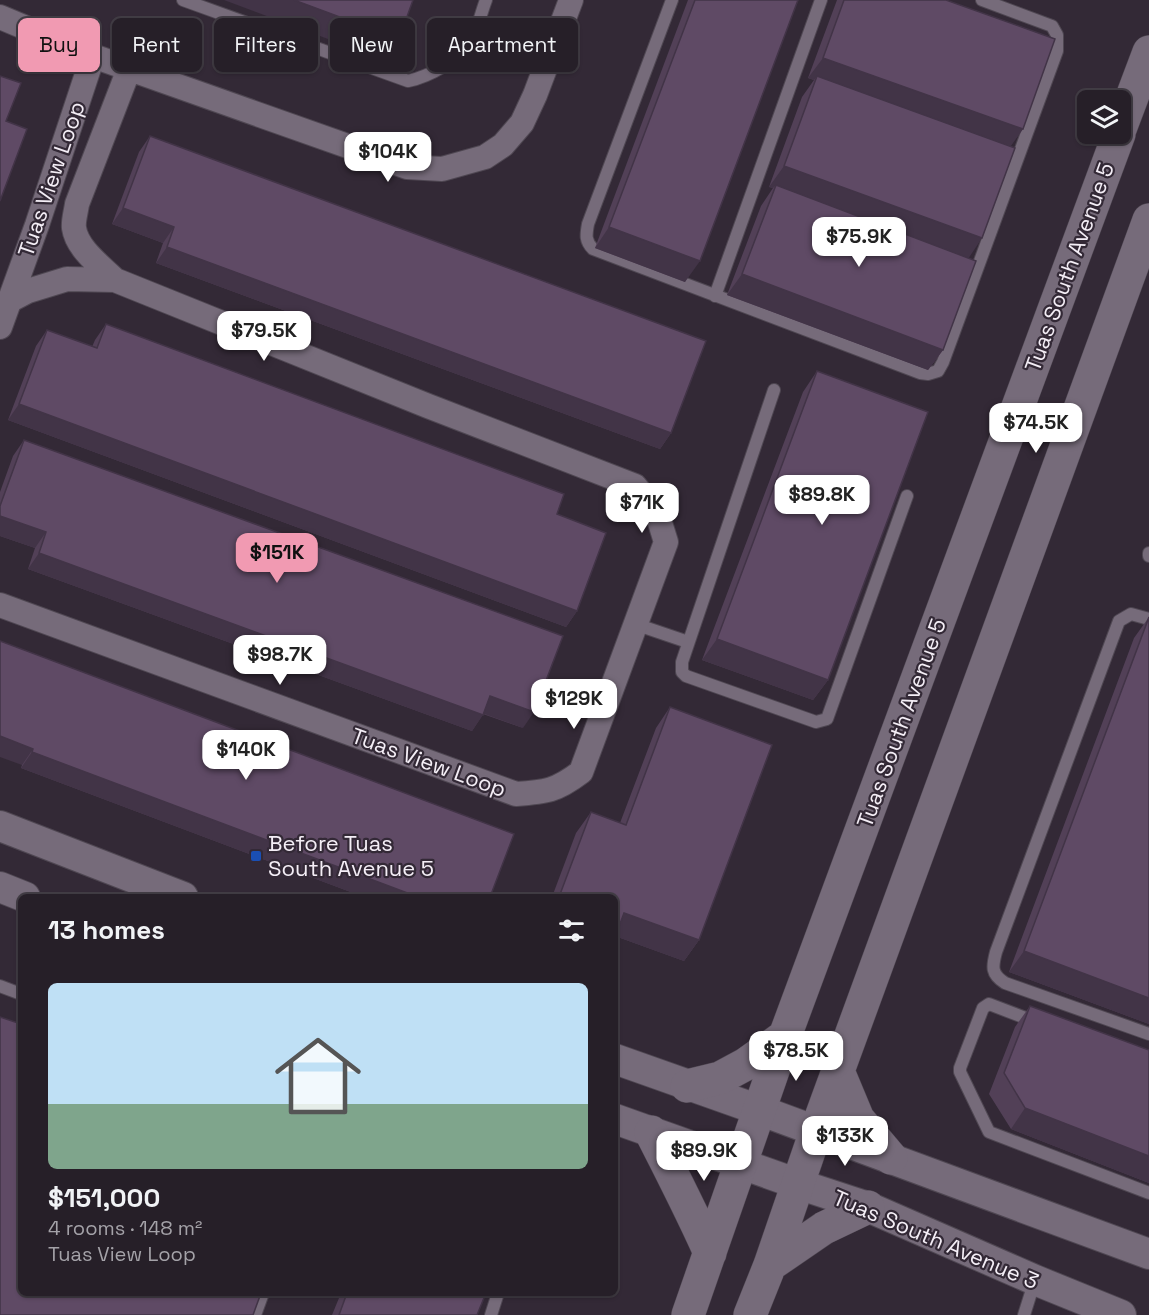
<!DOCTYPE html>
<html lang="en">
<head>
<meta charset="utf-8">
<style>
  :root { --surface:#261f28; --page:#2e2730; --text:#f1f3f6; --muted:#a4a2a8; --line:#423d45; --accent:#f19ab2 }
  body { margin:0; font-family:"Space Grotesk",sans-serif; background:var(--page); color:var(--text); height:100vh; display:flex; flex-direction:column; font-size:22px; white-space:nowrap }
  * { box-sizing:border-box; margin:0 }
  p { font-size:20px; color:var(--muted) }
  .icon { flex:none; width:33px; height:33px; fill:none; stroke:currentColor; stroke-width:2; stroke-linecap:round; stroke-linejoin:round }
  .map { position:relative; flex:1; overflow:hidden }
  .drawer { position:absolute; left:18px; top:894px; width:600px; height:402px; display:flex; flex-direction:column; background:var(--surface); border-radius:9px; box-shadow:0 2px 4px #0004,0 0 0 2px var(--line) }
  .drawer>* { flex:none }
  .guide { position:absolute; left:18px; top:18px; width:600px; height:54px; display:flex; gap:12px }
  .tools { position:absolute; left:1077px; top:90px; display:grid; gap:12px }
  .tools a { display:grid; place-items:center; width:54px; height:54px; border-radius:9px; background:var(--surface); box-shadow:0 2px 4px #0004,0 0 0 2px var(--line); font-size:30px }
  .price { position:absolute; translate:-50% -51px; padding:0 14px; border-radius:12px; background:#fff; color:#222; font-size:20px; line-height:39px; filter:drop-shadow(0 2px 3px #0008) }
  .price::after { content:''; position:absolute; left:50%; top:36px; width:18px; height:14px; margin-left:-9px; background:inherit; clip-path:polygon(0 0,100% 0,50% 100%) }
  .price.active { background:var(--accent); color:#111 }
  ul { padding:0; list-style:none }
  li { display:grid; align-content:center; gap:12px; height:318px; padding:0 30px }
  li+li { border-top:2px solid var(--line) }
  li span { display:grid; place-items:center; height:186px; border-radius:9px; color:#555 }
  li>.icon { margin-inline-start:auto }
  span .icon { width:108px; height:108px; fill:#fffc; stroke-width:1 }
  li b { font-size:26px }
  h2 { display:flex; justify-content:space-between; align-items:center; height:72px; padding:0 30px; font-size:26px }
  .tag { padding:0 21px; border-radius:9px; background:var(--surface); box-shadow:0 2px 4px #0004,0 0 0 2px var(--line); font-size:21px; line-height:54px }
  .tag.active { background:var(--accent); color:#111 }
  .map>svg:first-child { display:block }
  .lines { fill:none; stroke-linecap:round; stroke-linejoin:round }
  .service-casing { stroke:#4f4752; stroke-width:14 }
  .minor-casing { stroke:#4f4752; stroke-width:26 }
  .tertiary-casing { stroke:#4f4752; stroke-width:32 }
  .secondary-casing { stroke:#4f4752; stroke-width:34 }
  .service { stroke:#766b7a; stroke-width:12 }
  .minor { stroke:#766b7a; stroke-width:24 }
  .tertiary { stroke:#766b7a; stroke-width:30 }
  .secondary { stroke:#766b7a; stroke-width:33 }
  .wall { fill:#524057 }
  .shaded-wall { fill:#423447 }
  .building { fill:#5f4a65; stroke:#423447; stroke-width:1.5 }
  .transit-dot { fill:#1a4fb4; stroke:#332936; stroke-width:2 }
  .labels { text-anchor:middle; stroke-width:4.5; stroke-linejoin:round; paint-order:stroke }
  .street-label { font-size:22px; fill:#f4eef6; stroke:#332936 }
  .poi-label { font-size:22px; fill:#f4eef6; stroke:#332936; text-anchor:start }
</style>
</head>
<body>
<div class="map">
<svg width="1149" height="1315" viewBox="0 0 1149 1315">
  <rect width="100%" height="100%" fill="#332936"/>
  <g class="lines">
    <g class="service-casing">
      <path id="service" d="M183,0l225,81c20,-4 54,-22 63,-40 7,-13 10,-28 15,-41
        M672,0l-84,224c-2,11 -3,17 5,25l327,124 8,1 10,-3 5,-9 114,-311v-16l-5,-9 -70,-26
        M715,296l106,-296
        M774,390l-92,272v10l4,4 130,46 11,-3 80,-223
        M1149,553v3
        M1149,619l-18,-5 -12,7 -123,331c-4,15 -5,22 9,31l144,51
        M635,624l53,18
        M0,986l21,8
        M1036,1022l-47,-18 -6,4 -23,60v4l29,60 160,61
        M255,1315l8,-22
        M491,1315l7,-22
        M1024,1315l11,-35"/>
    </g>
    <g class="minor-casing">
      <path id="minor" d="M0,17l93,39 314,111 35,2 43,-12 18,-12 19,-22 13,-28 36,-95
        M115,280c-14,-14 -38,-31 -41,-52 -1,-7 2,-16 3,-24l52,-135
        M0,327l37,-102 56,-169
        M0,605l516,189c30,-2 40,-3 65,-22l85,-230 -9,-29 -22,-27 -207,-80 -313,-126 -48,-1 -39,12 -19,10"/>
    </g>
    <g class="tertiary-casing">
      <path id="tertiary" d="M0,826l183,71
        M0,887l25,10
        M615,1059l144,51 390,144
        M615,1119l183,65 70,23 167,73 86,35"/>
    </g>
    <g class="secondary-casing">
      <path id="secondary" d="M1120,129l29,-77
        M838,1071l20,48 33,39
        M687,1086l33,-8 26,-14 39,-28
        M651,1132c20,40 41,80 59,121
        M770,1265l54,-37 44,-21
        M688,1315l97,-279 334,-902
        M750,1315l20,-50 46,-134 333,-911"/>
    </g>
    <use href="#service" class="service"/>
    <use href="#minor" class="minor"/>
    <use href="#tertiary" class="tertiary"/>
    <use href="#secondary" class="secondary"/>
  </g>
  <path class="wall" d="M688,0h110l-113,282 -90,-34z
    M837,0h109l77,129 -13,17 -42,112 -25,92 -15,20 -201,-75 34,-89 12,-18 -4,-1 33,-90 12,-17 -6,-2z
    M150,136l521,297 -11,16 -504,-186 7,-20 -51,-19 27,-72z
    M106,324l451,190 20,97 -11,16 -558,-207 28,-74 11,-16 45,17 3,-7z
    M817,371l11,309 -15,20 -111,-40 101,-268z
    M24,440l499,288 -40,-14 -11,17 -444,-162 7,-21 -35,-12v-44l13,-36z
    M1149,617v407l-140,-52 125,-334z
    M0,641l490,256h-126l-343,-129 1,-3z
    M670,707l29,233 -15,21 -69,-25v-39h-63l24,-64 15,-21 29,11 36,-95z
    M1030,1006l119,44v133l-138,-54 -22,-35 26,-67z
    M326,1293h160l-9,22h-145l7,-17z"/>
  <path class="shaded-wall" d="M224,0h70l105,39 -15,21z
    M823,58l200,71 -15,21 -191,-74 -3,4 -6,-2z
    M784,166l198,72 -14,21 -192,-74 -3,3 -4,-1z
    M123,208l51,19 -11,16 -51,-19z
    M609,227l91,34 -15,21 -90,-34z
    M167,247l504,186 -11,16 -504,-186z
    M742,274l201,76 -15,20 -201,-75z
    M19,404l558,207 -11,16 -558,-207z
    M0,516l46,16 -11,16 -35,-12z
    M39,553l444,162 -11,16 -444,-162z
    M717,639l111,41 -15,20 -111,-40z
    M490,696l44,16 -11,16 -44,-16z
    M0,736l33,13 -11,16 -22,-8z
    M32,752l386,145h-54l-343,-129z
    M624,913l75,27 -15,21 -69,-25v-11z
    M1024,951l125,47v26l-140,-52z
    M1025,1108l124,48v27l-138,-54z
    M326,1293h16l-3,5z"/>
  <path class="building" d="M294,0h119l-14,39z
    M695,0h103l-98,261 -91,-34z
    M844,0h102l109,39 -32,90 -200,-71z
    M0,76l21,7 -15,38 21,8 -27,72z
    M817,76l198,72 -33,90 -198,-72z
    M150,136l556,205 -35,92 -504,-186 7,-20 -51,-19z
    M776,185l200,76 -33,89 -201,-76z
    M106,324l458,170 -7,20 49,19 -29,78 -558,-207 28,-74 50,18z
    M817,371l111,41 -100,268 -111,-41z
    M24,440l539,196 -29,76 -44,-16 -7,19 -444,-162 7,-21 -46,-16v-10z
    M1149,617v381l-125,-47z
    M0,641l514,193 -24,63h-72l-386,-145 1,-3 -33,-13z
    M670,707l102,38 -73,195 -75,-27 -7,19 -2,-1v-34h-56l32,-85 35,13z
    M1030,1006l119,44v106l-124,-48 -21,-35z
    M0,1017l21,7v269h240l-8,22h-253z
    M347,1293h139l-9,22h-138z"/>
  <rect class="transit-dot" x="250" y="850" width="12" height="12" rx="3"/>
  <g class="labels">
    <g class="street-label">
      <text transform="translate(51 179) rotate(-71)" y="8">Tuas View Loop</text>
      <text transform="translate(1069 267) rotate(-70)" y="8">Tuas South Avenue 5</text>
      <text transform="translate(901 723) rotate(-70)" y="8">Tuas South Avenue 5</text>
      <text transform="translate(429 762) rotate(20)" y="8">Tuas View Loop</text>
      <text transform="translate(936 1239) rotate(23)" y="8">Tuas South Avenue 3</text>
    </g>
    <g class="poi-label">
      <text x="268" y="851">Before Tuas<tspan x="268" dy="25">South Avenue 5</tspan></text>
    </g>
  </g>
</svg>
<div class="tools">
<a><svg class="icon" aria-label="layers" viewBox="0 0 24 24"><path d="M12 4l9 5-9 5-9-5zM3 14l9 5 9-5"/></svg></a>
</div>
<b class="price" style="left:388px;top:183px">$104K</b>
<b class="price" style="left:859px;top:268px">$75.9K</b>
<b class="price" style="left:264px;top:362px">$79.5K</b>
<b class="price" style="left:1036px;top:454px">$74.5K</b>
<b class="price" style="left:822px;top:526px">$89.8K</b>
<b class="price" style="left:642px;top:534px">$71K</b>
<b class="price active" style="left:277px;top:584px">$151K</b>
<b class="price" style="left:280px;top:686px">$98.7K</b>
<b class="price" style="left:574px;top:730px">$129K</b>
<b class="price" style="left:246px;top:781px">$140K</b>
<b class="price" style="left:796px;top:1082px">$78.5K</b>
<b class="price" style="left:845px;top:1167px">$133K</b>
<b class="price" style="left:704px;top:1182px">$89.9K</b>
<div class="guide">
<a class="tag active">Buy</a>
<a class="tag">Rent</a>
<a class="tag">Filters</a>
<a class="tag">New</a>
<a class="tag">Apartment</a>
</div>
<section class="drawer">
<h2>13 homes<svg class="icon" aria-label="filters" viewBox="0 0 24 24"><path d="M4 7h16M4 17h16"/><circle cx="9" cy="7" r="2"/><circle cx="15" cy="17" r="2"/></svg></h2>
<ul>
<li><span style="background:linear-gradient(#bfe0f5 65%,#7fa58c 0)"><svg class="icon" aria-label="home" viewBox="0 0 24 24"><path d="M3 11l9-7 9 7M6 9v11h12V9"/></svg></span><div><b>$151,000</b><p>4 rooms · 148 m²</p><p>Tuas View Loop</p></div></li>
</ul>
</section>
</div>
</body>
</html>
